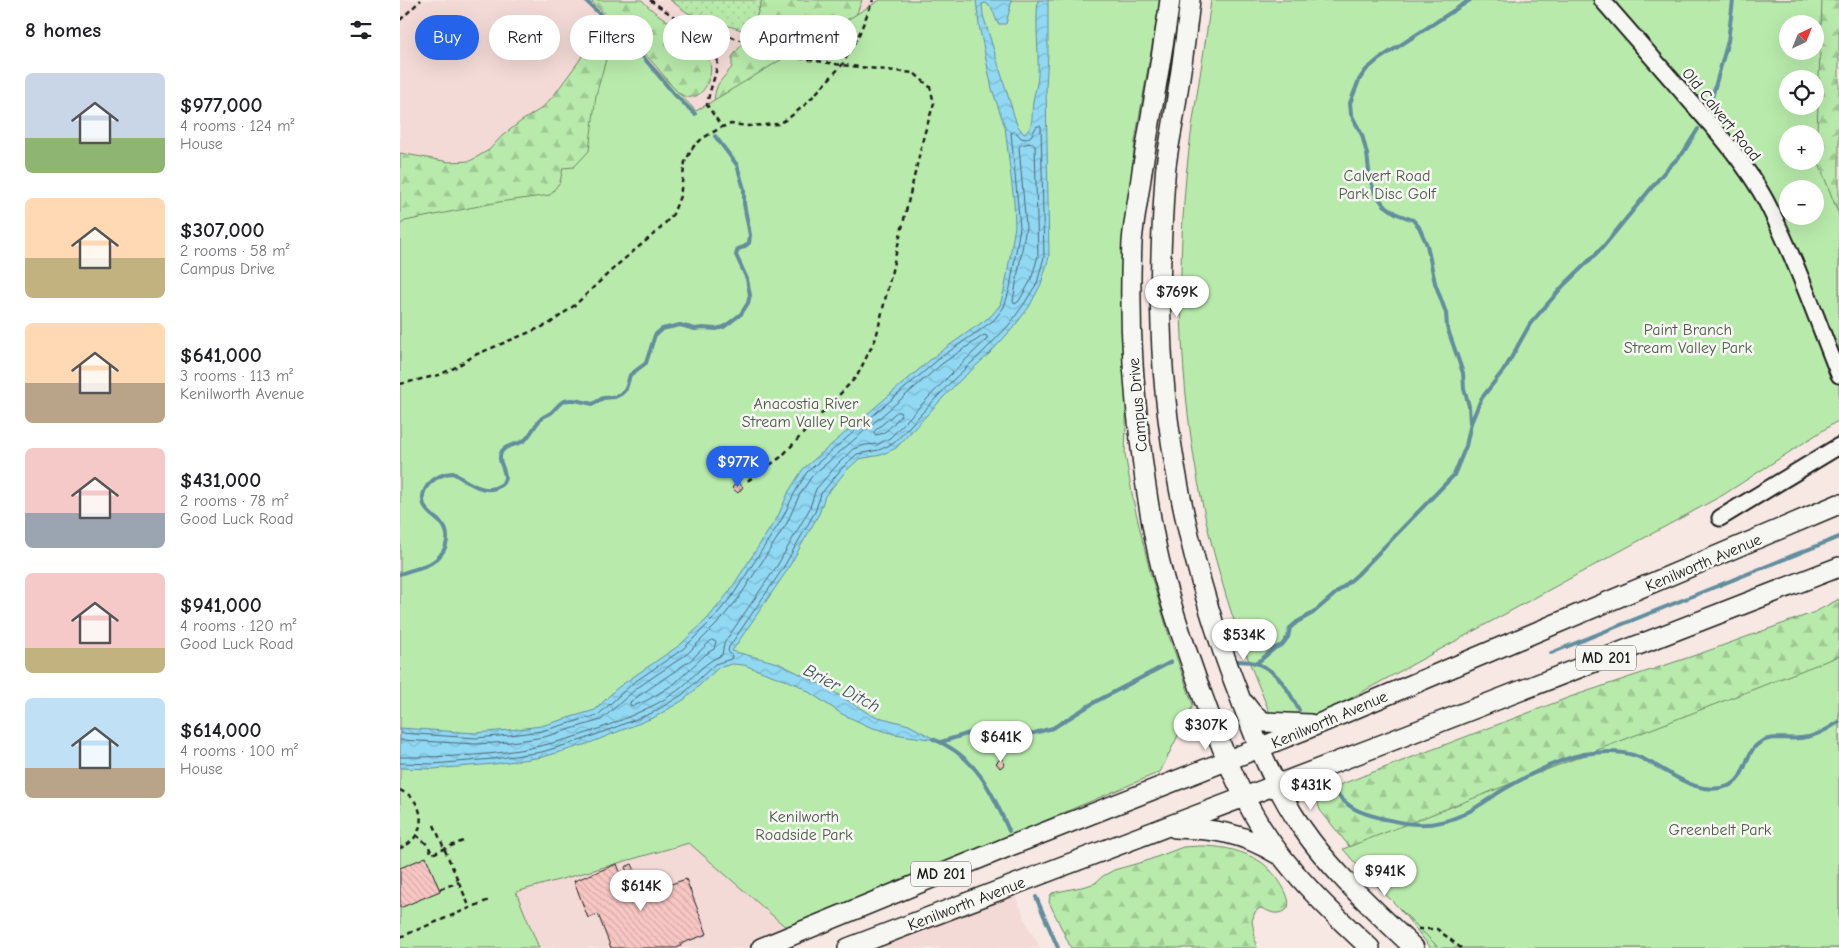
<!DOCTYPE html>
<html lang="en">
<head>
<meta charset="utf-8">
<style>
  :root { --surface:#fff; --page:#f6f6f6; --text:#202124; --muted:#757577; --accent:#2563eb }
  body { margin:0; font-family:"Comic Neue",sans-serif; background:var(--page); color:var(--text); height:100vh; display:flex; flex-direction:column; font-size:19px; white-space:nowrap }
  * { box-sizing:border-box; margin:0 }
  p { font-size:16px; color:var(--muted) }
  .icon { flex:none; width:28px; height:28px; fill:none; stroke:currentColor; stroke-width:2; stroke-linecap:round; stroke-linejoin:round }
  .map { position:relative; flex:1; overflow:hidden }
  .panel { display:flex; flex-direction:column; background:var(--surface); width:400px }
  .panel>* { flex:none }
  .guide { position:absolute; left:15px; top:15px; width:475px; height:45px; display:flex; gap:10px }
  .needle { width:32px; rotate:43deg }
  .fabs { position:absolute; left:1379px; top:15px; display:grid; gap:10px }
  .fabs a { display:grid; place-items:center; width:45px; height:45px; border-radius:50%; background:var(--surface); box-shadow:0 5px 20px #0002; font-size:25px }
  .price { position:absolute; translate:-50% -42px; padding:0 11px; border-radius:18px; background:#fff; color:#222; font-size:16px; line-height:32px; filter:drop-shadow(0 1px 2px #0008) }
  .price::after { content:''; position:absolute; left:50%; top:30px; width:15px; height:11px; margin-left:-8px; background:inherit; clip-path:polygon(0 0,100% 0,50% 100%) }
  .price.on { background:var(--accent); color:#fff }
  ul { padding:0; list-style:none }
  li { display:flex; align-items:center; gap:15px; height:125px; padding:0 25px }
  li span { display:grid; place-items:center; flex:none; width:140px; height:100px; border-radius:8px; color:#555 }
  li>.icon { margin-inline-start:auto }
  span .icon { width:60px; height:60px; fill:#fffc; stroke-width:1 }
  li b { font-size:21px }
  h2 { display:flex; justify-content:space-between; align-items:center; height:60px; padding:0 25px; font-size:21px }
  .pill { padding:0 18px; border-radius:22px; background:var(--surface); box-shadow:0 5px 20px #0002; font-size:18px; line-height:45px }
  .pill.on { background:var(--accent); color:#fff }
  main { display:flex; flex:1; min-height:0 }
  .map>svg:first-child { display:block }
  .built { fill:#f3dad6 }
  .grass { fill:url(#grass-dots); stroke:#6a8464 }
  .forest { fill:url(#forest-firs); stroke:#6a8464; fill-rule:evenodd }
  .green { fill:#b8ebab; stroke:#6a8464; fill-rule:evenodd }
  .water { fill:url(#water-waves); stroke:#628d9d }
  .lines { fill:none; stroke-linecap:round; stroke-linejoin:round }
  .shore { stroke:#4b6772; stroke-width:1 }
  .stream { stroke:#628d9d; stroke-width:4 }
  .building { fill:url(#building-back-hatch); stroke:#1c1c1c }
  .minor-casing { stroke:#1c1c1c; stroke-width:19 }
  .major-casing { stroke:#1c1c1c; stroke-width:22 }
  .path { stroke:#1c1c1c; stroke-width:2.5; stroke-dasharray:5 4; stroke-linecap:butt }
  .minor { stroke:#f6f6f2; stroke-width:15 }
  .major { stroke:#f6f6f2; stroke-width:19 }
  .labels { text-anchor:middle; stroke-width:5; stroke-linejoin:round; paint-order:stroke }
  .shield { fill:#f6f6f2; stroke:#5d5d5c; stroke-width:1 }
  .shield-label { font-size:15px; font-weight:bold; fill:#1c1c1c }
  .street-label { font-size:16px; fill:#1c1c1c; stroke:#f6f6f2 }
  .park-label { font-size:16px; fill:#4b5a47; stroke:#f6f6f2 }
  .water-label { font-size:18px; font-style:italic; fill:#3f545c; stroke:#f6f6f2 }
</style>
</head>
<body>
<main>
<section class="panel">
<h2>8 homes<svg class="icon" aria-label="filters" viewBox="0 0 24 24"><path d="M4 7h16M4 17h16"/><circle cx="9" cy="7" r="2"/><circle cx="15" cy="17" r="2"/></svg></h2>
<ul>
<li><span style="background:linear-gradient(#c9d6e8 65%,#8fb573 0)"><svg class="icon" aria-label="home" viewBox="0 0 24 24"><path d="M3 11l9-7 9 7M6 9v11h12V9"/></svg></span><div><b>$977,000</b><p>4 rooms · 124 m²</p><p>House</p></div></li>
<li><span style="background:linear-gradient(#ffd9b3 60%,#c2b280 0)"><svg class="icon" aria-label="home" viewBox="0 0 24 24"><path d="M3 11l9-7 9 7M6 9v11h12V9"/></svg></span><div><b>$307,000</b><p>2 rooms · 58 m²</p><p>Campus Drive</p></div></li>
<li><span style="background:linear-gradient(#ffd9b3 60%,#b9a48a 0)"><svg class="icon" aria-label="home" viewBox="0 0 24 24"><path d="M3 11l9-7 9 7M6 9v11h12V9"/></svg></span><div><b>$641,000</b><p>3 rooms · 113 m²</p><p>Kenilworth Avenue</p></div></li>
<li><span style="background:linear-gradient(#f6c9c9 65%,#9aa5b1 0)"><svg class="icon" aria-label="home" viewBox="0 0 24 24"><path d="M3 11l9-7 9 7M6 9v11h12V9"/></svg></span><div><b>$431,000</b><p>2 rooms · 78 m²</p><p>Good Luck Road</p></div></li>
<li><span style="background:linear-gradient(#f6c9c9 75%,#c2b280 0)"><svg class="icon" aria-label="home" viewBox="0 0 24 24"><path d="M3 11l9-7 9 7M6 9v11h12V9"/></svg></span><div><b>$941,000</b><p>4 rooms · 120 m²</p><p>Good Luck Road</p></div></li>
<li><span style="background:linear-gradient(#bfe0f5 70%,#b9a48a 0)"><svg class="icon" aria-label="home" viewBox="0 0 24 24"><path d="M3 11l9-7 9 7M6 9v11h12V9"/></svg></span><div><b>$614,000</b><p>4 rooms · 100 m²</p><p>House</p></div></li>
</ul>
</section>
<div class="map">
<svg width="1439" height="948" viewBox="0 0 1439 948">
  <defs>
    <pattern id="grass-dots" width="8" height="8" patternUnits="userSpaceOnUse" patternTransform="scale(1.25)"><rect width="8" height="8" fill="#b8ebab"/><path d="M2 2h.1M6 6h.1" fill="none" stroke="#9ec993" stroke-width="1.8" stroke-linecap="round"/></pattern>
    <pattern id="forest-firs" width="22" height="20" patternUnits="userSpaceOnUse" patternTransform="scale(1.25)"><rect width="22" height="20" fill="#b8ebab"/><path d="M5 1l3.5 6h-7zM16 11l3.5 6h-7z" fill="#9ec993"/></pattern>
    <pattern id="water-waves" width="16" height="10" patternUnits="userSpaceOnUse" patternTransform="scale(1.25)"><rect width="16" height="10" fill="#91d8f3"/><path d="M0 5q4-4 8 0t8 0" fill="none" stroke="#7cb9d0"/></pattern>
    <pattern id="building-back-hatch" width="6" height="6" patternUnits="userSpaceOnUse" patternTransform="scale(1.25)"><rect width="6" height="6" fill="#f8c7c4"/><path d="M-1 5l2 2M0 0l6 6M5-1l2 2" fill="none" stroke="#d4aaa8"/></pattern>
  </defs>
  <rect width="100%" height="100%" fill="#f7e8e4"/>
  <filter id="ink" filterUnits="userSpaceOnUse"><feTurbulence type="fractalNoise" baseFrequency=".02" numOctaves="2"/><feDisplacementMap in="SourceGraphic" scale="10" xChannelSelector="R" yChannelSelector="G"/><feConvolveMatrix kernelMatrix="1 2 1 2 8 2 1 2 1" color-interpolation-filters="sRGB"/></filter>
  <g filter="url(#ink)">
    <path class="built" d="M0,0h480l-184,112 -74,-78 -26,61 -196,130z
      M276,771l133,157 -49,20h-360v-167z
      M612,885l16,42 13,21h-193z"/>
    <path class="grass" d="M270,0h92l-11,33 -63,-20z"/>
    <path class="forest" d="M190,0h52c18,22 49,28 64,54 5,8 6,16 3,25 -3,9 -10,20 -22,18 -9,-2 -17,-13 -22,-20 -24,-29 -48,-52 -75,-77z
      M362,0h100l-18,46 -130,60c1,-24 5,-22 18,-39v-10l19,-24z
      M1339,0h100v355l-51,-139h27v-27h-27v27zM1388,24h27v27h-27zM1388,79h27v27h-27zM1388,134h27v27h-27z
      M209,34l17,14 36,44 -262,280v-219l49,9 21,-1 19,-11 13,-14 18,-14 22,-14 12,-13 25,-34 11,-19 10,-7z
      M1439,599v349h-408l-111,-138 -3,-10 3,-6 22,-10 228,-87 132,-44 113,-41z
      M800,846c18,0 36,3 52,11 7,3 15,9 19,14 8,8 31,40 7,42 -7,1 -12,-4 -18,-5l-5,4 -3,9 5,27h-186l-22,-46 1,-6 2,-3 34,-7 9,-3 8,-7 11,-6 32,-9 37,-14z"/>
    <path class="green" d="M480,0h280l-25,141 -10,96 2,150 -2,67 9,50 16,68 20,67 23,66 -33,67 -372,157 -99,-86 -173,49 23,56h-139v-723l5,-4 94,-19 51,-7 10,-13 3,-14 11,-1 15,-16 7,-56 14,-50 12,-11 74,77z
      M811,0h611l-6,156 23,59v205l-116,75 -427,233 -22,-5c-20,-48 -40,-97 -54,-148 -35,-121 -45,-248 -36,-373 4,-68 19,-135 27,-202zM1388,24h27v27h-27zM1388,79h27v27h-27zM1388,134h27v27h-27zM1388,189h27v27h-27z
      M1439,656v292h-400l-76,-76 -20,-23z"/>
    <path class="water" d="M576,0h36l-6,24h-8l-6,-15 -6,-6 -4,1 1,11 34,110 7,9c11,-7 7,-21 9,-32 1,-9 5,-18 5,-27 1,-25 -3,-50 0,-75h10v54l-2,33 3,170 -8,27 -12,23 -16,21 -24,26 -34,31 -59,63 -15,7 -22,4 -13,12 -21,25 -6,18 -33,58 -54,79 46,12 48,24 45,28 38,10 27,15 -42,-6 -24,-7 -28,-13 -44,-29 -54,-20 -12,-1 -14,4 -33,31 -30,18 -68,27 -44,13 -49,7 -61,5 -33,-1v-40l76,5 33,-3 32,-4 54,-16 21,-21 14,-10 50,-34 28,-27 21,-26 49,-76 11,-25 14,-22 134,-115 54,-38 9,-11 5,-18 10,-61 -1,-24 -9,-75 -13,-38 -13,-64z"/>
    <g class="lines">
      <path class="shore" d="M633,143l2,3 3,110 -7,24 -12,21 -4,3 -2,-3 13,-74 -7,-80 2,-2z
        M497,412h3l1,3c-8,9 -15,20 -26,20l-1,-3z
        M312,640l4,2 -2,7 -8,5 -32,30 -28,17 -13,5 -3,-1v-3l61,-42z
        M0,733l76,5 34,-3 32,-4 56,-16 35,-32 50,-34 28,-28 22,-26 49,-76 12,-25 13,-22 133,-114 54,-38 10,-13 6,-19 10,-61 -9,-94 4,-2 6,7 5,1 5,-3 6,-10h4l3,131 -7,26 -13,21 -15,21 -24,25 -34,32 -57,61 -15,7 -22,4 -15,14 -21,26 -6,18 -33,58 -53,77 -1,4 4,5 -1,3 -16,5 -33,31 -30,18 -67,26 -43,13 -49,7 -60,5 -33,-1
        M0,740l76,4 35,-2 33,-5 57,-17 36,-32 50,-34 29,-29 22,-26 49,-76 12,-27 13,-20 131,-113 41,-28 3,1v3l-40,39 -57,60 -12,6 -13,1 -12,4 -15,15 -22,25 -7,21 -32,56 -53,77 -2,12c-16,6 -28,21 -41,33 -9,7 -22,15 -33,20 -33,16 -71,30 -108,38 -45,10 -93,11 -140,11"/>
      <path class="stream" d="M185,0l49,46 40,48 21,20
        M1070,0l-91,59 -13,11 -7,10 -9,23 1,11 11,21 5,19 3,25 5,14 9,12 13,9 16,6 6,7 8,18 8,38 11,30 1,14 16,46 1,16 5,17 1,17
        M1311,101l17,-60 5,-41
        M0,574c17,-7 36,-7 45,-26 3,-7 3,-16 -2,-23 -5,-6 -12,-9 -17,-16 -11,-18 9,-36 27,-36 12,7 31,23 46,13 3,-1 6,-5 6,-9 0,-9 -9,-17 -3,-26 6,-8 17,-5 24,-12 6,-6 9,-15 16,-21 3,-3 7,-3 10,-6 6,-6 9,-12 18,-12 8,-1 15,3 23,4l10,-6 12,-1 6,-3 5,-5 4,-14 16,-12 9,-28 7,-6 18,-4 15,4 8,-1 13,1 8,-2 17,-13 7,-11 2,-8 -3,-16 -11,-24 2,-6 6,-2 5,-4 1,-8 -6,-31v-15l-7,-24 -22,-29
        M1151,653l288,-116
        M838,661c6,1 14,0 20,3 21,8 31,27 41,46
        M857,663l18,-15 7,-3 6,-8 2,-9 7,-6 16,-9 44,-38 97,-100 12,-29 5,-23 10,-24 25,-32 24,-43 34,-39 39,-38 63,-77 17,-17 15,-24
        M533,739c43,17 59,52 76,92
        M541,742l32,-10 15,-1 26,3 20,-1 19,-5 42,-26 76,-40
        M932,787c15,22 28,26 53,32 18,4 37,8 56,3 23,-5 41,-18 60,-31 22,-13 58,-32 83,-37 14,-2 35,-3 49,1 30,9 61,44 95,31 20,-7 15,-34 33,-44 12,-7 26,-2 40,-4 15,-1 26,-9 38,-16
        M636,897l22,51"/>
    </g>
    <path class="building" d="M337,482l6,5 -5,6 -6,-5z
      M601,758l4,6 -5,4 -4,-5z
      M26,857l14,34 -40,17v-40z
      M217,864l13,34 56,-19 21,55 -27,10 1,2 -4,2h-66l-13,-34 -10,4 -14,-37z
      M232,864l5,11 -7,3 -5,-11z
      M248,873l3,7 -12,5 -2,-7z"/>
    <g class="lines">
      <g class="minor-casing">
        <path id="minor" d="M1202,0l117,134c19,23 38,48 51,75 27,54 47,111 69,166
          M1320,518l119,-72"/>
      </g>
      <g class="major-casing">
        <path id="major" d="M770,0c-8,57 -19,114 -28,171 -3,24 -8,47 -10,71 -3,66 0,133 8,198 5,44 11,88 22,131 11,43 26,84 41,126 16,44 33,90 58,130 29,46 70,85 109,121
          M790,0c-4,39 -10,78 -16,117 -3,20 -8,40 -9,60 -3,49 -6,99 -4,149 3,123 33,254 78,369 17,46 35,92 63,133 31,45 73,82 112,120
          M845,704l7,9 12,9 46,2
          M775,828c40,1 68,5 102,26
          M361,948l249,-102 292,-115 537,-227
          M448,948l525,-200 466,-181"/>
      </g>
      <path class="path" d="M250,0l33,23 46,13 56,20 57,9 72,8 16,14 4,16 -10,32 -48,203 -19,38 -76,81 -35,25
        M0,20l21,-20
        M299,30c33,25 13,43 8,75l15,22
        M0,384l39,-9 17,-8 19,-12 74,-31 26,-19 41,-39 45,-38 12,-14 7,-18 5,-34 8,-15 10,-9 19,-11 9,-3 17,2 31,-2 11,-7 16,-13 36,-39 16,-28 15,-37
        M0,790c3,2 8,4 10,6 18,16 12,45 -10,52
        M34,825l36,83
        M16,835l12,10 4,9 31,-13
        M40,889l19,-7
        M1018,929h19l24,19
        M0,937l89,-37"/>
      <use href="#minor" class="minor"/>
      <use href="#major" class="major"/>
    </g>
  </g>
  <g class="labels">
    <g class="shield">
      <rect x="1176" y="645.5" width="60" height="25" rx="4"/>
      <rect x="511" y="861.5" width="60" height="25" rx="4"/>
    </g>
    <g class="shield-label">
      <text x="1206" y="663">MD 201</text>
      <text x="541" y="879">MD 201</text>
    </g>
    <g class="street-label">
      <text transform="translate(1322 114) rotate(51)" y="6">Old Calvert Road</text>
      <text transform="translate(737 405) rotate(-95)" y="6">Campus Drive</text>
      <text transform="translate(1303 562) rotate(-23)" y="6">Kenilworth Avenue</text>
      <text transform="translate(929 719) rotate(-23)" y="6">Kenilworth Avenue</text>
      <text transform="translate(566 903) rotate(-21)" y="6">Kenilworth Avenue</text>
    </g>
    <g class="park-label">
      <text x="987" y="181">Calvert Road<tspan x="987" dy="18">Park Disc Golf</tspan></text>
      <text x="1288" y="335">Paint Branch<tspan x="1288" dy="18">Stream Valley Park</tspan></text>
      <text x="406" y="409">Anacostia River<tspan x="406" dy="18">Stream Valley Park</tspan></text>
      <text x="404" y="822">Kenilworth<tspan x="404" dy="18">Roadside Park</tspan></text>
      <text x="1320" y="835">Greenbelt Park</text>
    </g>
    <g class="water-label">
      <text transform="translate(442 688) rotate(28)" y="6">Brier Ditch</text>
    </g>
  </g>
</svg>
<div class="fabs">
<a><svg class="needle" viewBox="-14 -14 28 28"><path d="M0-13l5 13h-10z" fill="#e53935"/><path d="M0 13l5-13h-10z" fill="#757577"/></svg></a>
<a><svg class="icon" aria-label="locate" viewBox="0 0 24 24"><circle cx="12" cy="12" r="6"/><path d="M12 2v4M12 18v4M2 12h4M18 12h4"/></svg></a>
<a>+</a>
<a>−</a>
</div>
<b class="price" style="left:777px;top:318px">$769K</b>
<b class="price on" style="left:338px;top:488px">$977K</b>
<b class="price" style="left:844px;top:661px">$534K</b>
<b class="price" style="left:806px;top:751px">$307K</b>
<b class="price" style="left:601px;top:763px">$641K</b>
<b class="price" style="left:911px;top:811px">$431K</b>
<b class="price" style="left:985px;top:897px">$941K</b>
<b class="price" style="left:241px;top:912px">$614K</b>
<div class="guide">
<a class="pill on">Buy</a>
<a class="pill">Rent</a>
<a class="pill">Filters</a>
<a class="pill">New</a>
<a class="pill">Apartment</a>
</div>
</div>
</main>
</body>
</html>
